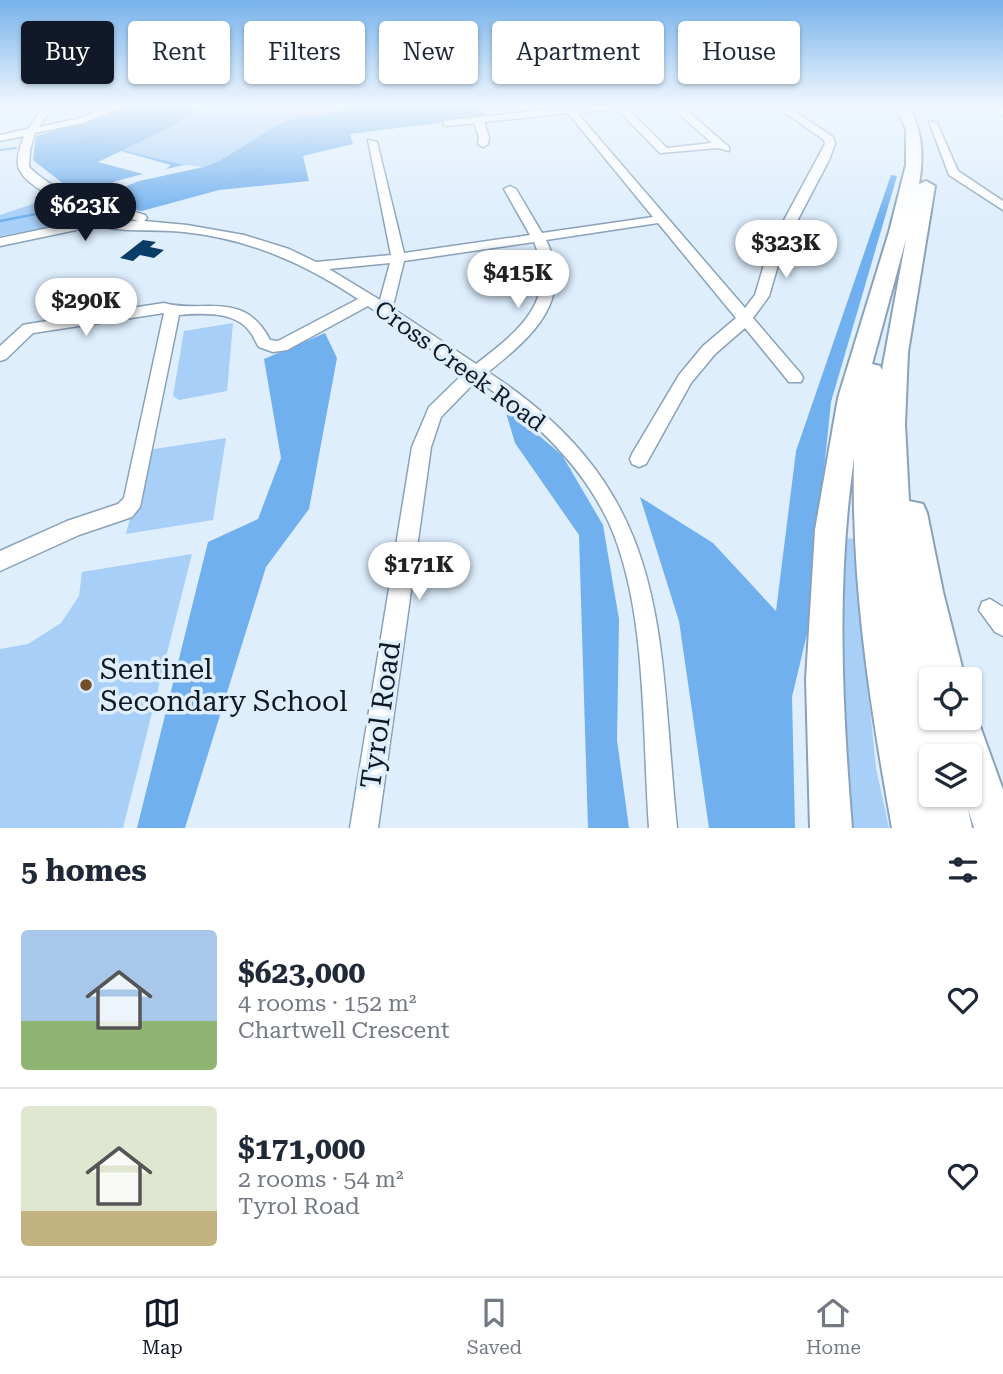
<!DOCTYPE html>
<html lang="en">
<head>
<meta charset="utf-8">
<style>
  :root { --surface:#fff; --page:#f2f2f3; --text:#1f2937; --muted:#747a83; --line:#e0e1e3; --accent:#111827 }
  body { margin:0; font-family:"Roboto Serif",serif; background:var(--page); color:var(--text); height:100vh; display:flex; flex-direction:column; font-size:26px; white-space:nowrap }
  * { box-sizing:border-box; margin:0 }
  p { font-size:23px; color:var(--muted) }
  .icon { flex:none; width:38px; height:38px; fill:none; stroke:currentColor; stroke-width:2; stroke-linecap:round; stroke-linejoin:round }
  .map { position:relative; height:828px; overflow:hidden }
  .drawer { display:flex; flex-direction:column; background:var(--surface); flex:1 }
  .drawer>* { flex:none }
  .guide { position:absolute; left:21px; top:21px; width:962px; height:63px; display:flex; gap:14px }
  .controls { position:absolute; left:919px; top:667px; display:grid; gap:14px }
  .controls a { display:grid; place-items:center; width:63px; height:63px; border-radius:7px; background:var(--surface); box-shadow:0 2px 5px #0004; font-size:35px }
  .price { position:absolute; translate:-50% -60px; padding:0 16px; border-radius:24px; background:#fff; color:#222; font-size:23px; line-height:46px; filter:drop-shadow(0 2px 4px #0008) }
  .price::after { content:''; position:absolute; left:50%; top:42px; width:21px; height:16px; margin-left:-10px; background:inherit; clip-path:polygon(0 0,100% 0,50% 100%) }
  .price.on { background:var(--accent); color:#fff }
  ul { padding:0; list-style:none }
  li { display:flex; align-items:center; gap:21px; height:175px; padding:0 21px }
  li+li { border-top:2px solid var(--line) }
  li span { display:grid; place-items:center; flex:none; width:196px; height:140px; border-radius:7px; color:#555 }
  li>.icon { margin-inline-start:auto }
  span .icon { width:84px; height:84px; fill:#fffc; stroke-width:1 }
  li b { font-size:30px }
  h2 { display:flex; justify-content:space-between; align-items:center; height:84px; padding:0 21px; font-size:30px }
  .chip { padding:0 24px; border-radius:7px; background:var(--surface); box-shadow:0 2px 5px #0004; font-size:24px; line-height:63px }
  .chip.on { background:var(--accent); color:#fff }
  .tabs { display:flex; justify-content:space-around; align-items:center; height:98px; border-top:2px solid var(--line); background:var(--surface); font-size:19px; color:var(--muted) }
  .tabs a { display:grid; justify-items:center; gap:4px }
  .tabs .on { color:var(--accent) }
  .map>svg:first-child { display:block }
  .green { fill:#a7cff8 }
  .forest { fill:#70b0ee }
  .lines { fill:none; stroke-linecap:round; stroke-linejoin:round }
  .stream-far1 { stroke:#6eafec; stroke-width:2 }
  .stream { stroke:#6eafec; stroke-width:2.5 }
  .building { fill:#083d66 }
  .minor-casing { stroke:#89a2ba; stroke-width:3 }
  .highway-casing { stroke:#89a2ba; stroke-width:4 }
  .minor { fill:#fff; fill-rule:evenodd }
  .highway { fill:#fff; fill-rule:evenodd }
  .poi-dot { fill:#725028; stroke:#deeefd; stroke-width:2.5 }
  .labels { text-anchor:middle; stroke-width:7; stroke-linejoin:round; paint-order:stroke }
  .street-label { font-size:24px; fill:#101922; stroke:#deeefd }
  .near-poi-label { font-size:28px; fill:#101922; stroke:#deeefd; text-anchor:start }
  .near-street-label { font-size:28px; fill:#101922; stroke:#deeefd }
</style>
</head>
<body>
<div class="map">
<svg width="1003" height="828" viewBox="0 0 1003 828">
  <rect width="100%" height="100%" fill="#deeefd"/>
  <path class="green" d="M204,105h186l-17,4 -18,-2 -43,11 -11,-4 -26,12 -56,35 -15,6 -20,-2 -62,-15 45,-21z
    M50,198l39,15v2l-10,7 -79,14v-21z
    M233,323l-6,68 -48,9 -6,-4 11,-65z
    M226,438l-13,82 -87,14 22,-84z
    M840,537l13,2 23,229 13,60h-39l-11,-116z
    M192,554l-69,274h-123v-179l28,-5 33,-21 18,-27 3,-24z"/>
  <path class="forest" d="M131,105h73l-37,24 -44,21 61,15 -18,4 5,-4 -50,-14 -23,11 45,12 -27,7 -29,14 -22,-10 -32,-25 3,-24 69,-20z
    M390,105h89l8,12 -137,17 3,10 -50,12 6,25 -90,9 -77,21 -44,-8 4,-7 37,-15 65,-14 15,-6 56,-35 26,-12 11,4 43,-12 18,3z
    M891,175l6,1 -66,226 -24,232 -15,63 3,131h-86l-30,-207 -39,-124 73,46 63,68 20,-160z
    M325,333l12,25 -28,151 -43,58 -81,261h-48l71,-286 50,-23 23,-61 -17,-99z
    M504,406l58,49 41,70 16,94 -2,121 12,88h-41l-9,-293 -64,-92z"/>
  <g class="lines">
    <path class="stream-far1" d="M38,146l74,-8 50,-26 5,-7
      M0,150l16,-2
      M196,194l22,-6 49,-22 49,-34 15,-7 80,-20"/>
    <path class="stream" d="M143,207l60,-15
      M0,221l41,-8 39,2"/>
  </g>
  <path class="building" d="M143,240l13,2 -6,5 14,3 -10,8 -14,-3 -7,6 -13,-3z"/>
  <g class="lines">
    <g class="minor-casing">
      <path id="minor" d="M44,105h10l-15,22 38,-8 37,-14h14l-45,18 -48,10 -5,17 -1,17c41,38 68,32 116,48l2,3 -3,3 43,4 57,10 45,14 27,13 75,-7 -23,-115 9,2 27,111 126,-18 -26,-46 6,-3 6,3 26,44 111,-16 -85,-104 -84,9 5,15 -1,7 -5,3 -5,-3 1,-7 -5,-14 -27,3 -3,-1v-4l144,-16h36l43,43 45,-5 -43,-38h11l49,42v4l-11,-3 -58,5 -44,-45 -38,6 167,194 10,-13 14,-47 56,-104 -1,-4 -50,-35h11l48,32 2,7 -6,16 -46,88 -14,48 -16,22 48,56 2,4 -2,4h-12l-44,-54 -30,26 -24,29 -45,81 -7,3 -7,-3 -2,-5 2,-5 47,-79 24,-29 33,-28 -78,-95 -112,17c29,60 -14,97 -58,132 187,122 169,259 189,456h-28c-7,-94 -1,-218 -40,-305 -28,-60 -78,-106 -132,-143l-36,37 -10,30 -53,381h-28l62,-381 17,-40 36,-35 -97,-66 -81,44 -14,2 -14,-5c-4,-5 -5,-11 -9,-15 -14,-21 -49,-19 -71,-17l-39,192 -8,10 -53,18 -79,36v-20l67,-30 51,-17 6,-6 40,-185 -131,20 -27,26 -6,2v-15l23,-21 5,-1 136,-21c39,11 80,-14 106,37l8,1 80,-42c-54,-36 -109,-60 -174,-67 -24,-3 -52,0 -75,-4v-6l29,-1 -22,-7h-8l-32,16 -76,16v-8l68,-14 29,-14c-22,-3 -68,-19 -78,-41 -4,-9 2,-25 5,-33l-24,5v-6l28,-6zM534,242c25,58 -15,89 -58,122l-87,-58 5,-4 10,-41zM390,263l-10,37 -51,-31z
        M985,105l18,3v7l-16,-8z
        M929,121l8,2 21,48 45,30v9l-54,-35z
        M990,599l13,8v29l-8,-4 -16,-22 3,-8z"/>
    </g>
    <g class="highway-casing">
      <path id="highway" d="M895,105h14c13,27 15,50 10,79l7,-3 9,5 -27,166 -3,72 4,77 14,3 4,9 16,79 22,87h-34v39h39v-14h2l31,86v38h-29l-6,-19 4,19h-80c-22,-122 -41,-246 -38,-370 -18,123 -12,247 -2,370h-42l-4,-149 9,-149 23,-132 51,-166 17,-67v-36zM906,239l-24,131 -2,-4 -8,-2zM931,756h39v38h-39v-16l-6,8 -3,-15 9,4z"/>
    </g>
    <use href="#minor" class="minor"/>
    <use href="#highway" class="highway"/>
  </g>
  <linearGradient id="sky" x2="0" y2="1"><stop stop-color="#77b2ea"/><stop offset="0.48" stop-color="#f0f7fe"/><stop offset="1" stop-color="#f0f7fe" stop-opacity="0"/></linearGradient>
  <rect width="1003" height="221" fill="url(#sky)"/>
  <circle class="poi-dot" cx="86" cy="685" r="7"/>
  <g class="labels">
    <g class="street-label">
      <text transform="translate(460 366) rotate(36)" y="8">Cross Creek Road</text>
    </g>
    <g class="near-poi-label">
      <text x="100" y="679">Sentinel<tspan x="100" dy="32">Secondary School</tspan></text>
    </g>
    <g class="near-street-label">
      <text transform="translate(380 715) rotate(-82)" y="10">Tyrol Road</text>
    </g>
  </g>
</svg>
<div class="controls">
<a><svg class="icon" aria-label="locate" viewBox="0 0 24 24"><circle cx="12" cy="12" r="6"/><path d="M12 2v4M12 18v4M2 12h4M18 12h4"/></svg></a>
<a><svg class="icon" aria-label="layers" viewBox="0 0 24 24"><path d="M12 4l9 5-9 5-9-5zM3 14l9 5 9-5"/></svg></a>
</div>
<b class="price on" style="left:85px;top:243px">$623K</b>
<b class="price" style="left:786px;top:280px">$323K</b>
<b class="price" style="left:518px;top:310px">$415K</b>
<b class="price" style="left:86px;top:338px">$290K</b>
<b class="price" style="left:419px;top:602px">$171K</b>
<div class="guide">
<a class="chip on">Buy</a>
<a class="chip">Rent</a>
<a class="chip">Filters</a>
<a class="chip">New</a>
<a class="chip">Apartment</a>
<a class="chip">House</a>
</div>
</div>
<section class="drawer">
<h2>5 homes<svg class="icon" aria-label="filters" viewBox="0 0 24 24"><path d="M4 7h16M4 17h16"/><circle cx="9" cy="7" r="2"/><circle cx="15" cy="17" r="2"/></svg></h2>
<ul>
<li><span style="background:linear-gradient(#a9c7e8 65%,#8fb573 0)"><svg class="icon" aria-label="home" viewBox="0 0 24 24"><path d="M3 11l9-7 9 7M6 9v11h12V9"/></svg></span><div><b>$623,000</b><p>4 rooms · 152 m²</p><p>Chartwell Crescent</p></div><svg class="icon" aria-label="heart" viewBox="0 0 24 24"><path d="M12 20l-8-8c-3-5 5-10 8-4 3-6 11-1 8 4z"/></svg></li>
<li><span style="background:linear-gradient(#dfe7d0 75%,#c2b280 0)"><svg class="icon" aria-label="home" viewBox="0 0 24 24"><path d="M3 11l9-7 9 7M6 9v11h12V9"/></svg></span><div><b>$171,000</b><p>2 rooms · 54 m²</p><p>Tyrol Road</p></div><svg class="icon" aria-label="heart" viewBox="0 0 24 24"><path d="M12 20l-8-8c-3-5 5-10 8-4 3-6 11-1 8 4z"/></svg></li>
</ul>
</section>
<nav class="tabs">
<a class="on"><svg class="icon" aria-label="map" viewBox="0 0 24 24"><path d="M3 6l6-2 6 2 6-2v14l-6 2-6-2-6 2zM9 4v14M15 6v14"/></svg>Map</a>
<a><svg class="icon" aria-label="saved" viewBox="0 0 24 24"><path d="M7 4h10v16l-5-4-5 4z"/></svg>Saved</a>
<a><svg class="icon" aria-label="home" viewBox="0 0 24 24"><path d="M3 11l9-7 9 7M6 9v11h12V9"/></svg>Home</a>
</nav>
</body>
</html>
